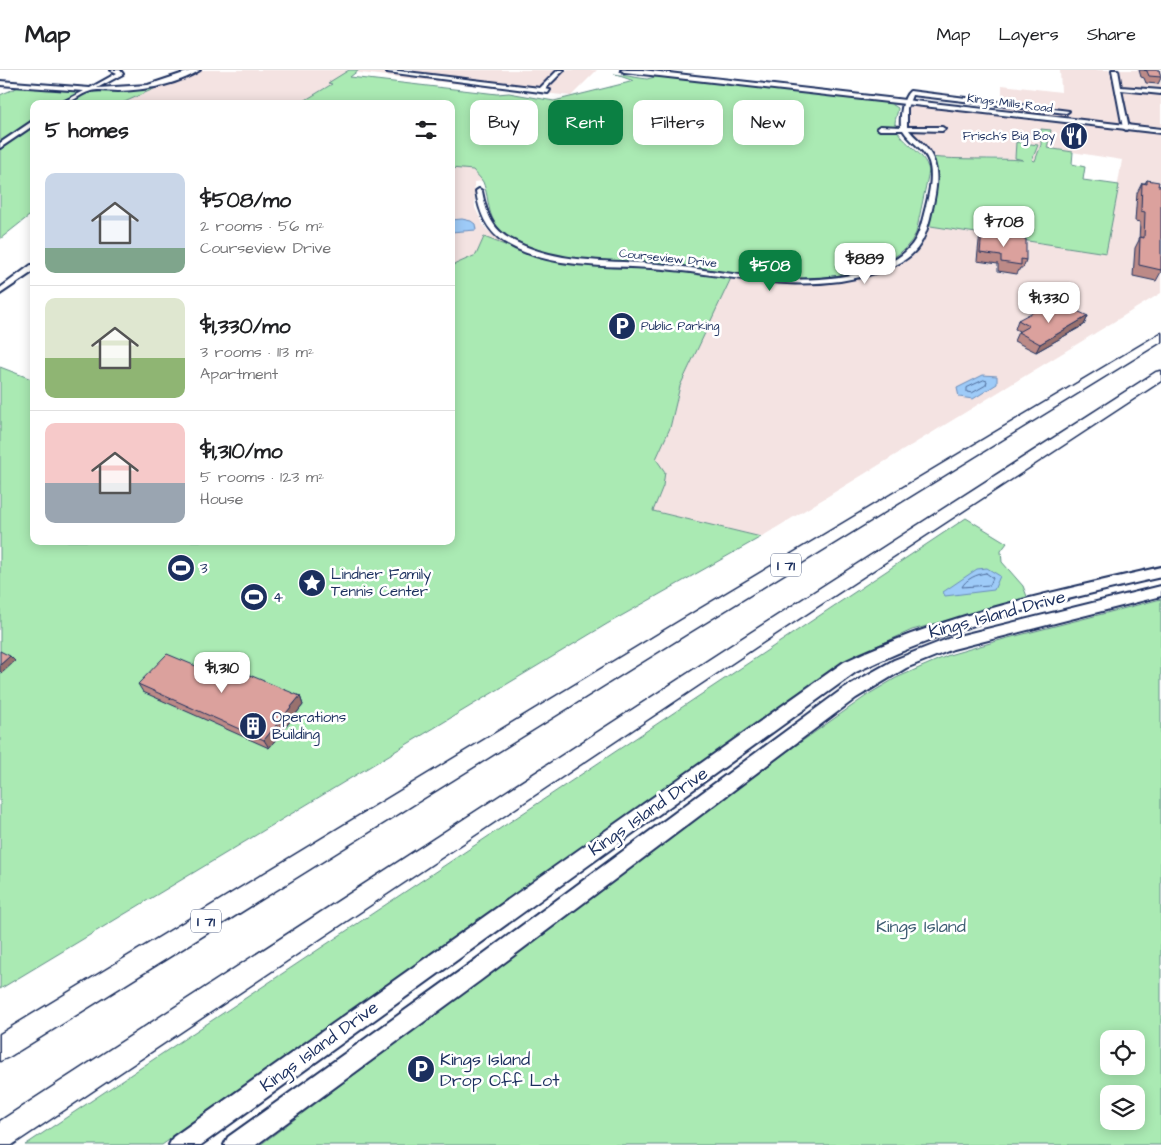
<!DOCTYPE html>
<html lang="en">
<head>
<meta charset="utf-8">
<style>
  :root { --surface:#fff; --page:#f2f2f2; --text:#202124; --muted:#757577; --line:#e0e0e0; --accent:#0b8043 }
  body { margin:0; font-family:"Architects Daughter",sans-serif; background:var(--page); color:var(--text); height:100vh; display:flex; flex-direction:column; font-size:19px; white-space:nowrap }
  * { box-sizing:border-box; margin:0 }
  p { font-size:16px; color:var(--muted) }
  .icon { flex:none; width:28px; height:28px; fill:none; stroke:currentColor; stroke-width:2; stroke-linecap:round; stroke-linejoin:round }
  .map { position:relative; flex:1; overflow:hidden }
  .sheet { position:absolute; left:30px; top:30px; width:425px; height:445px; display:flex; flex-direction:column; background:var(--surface); border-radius:10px; box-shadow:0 2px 12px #0003 }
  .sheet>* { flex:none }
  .guide { position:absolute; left:470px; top:30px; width:475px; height:45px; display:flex; gap:10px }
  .buttons { position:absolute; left:1100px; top:960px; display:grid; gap:10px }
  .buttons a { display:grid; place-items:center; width:45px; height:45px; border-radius:10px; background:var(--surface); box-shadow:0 2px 12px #0003; font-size:25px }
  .price { position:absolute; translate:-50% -42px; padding:0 11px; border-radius:10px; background:#fff; color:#222; font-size:16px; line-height:32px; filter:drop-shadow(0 1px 2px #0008) }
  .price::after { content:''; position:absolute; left:50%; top:30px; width:15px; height:11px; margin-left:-8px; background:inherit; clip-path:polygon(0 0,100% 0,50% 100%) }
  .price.current { background:var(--accent); color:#fff }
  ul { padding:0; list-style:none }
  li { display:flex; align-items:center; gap:15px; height:125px; padding:0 15px }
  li+li { border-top:1px solid var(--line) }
  li span { display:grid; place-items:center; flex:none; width:140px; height:100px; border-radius:10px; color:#555 }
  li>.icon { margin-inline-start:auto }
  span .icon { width:60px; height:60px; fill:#fffc; stroke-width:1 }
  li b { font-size:21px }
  h2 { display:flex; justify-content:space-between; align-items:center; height:60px; padding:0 15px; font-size:21px }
  .tag { padding:0 18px; border-radius:10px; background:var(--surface); box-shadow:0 2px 12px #0003; font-size:18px; line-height:45px }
  .tag.current { background:var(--accent); color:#fff }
  header { display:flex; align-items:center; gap:30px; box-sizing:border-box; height:70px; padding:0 25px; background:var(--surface); border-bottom:1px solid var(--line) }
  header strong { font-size:24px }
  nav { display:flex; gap:28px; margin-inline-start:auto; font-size:18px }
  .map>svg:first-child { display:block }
  .built { fill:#f4e3e2 }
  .green { fill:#aaeab3; stroke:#628c88; fill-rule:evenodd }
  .water { fill:#9ecbf8; stroke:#6a8dba }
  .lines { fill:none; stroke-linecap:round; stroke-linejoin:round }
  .shore { stroke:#4f6d9c; stroke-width:1 }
  .minor-casing { stroke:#1b2f5e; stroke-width:4 }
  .major-casing { stroke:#1b2f5e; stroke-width:4 }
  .highway-casing { stroke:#1b2f5e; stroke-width:3 }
  .minor { fill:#fff; fill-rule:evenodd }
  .major { fill:#fff; fill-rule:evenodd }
  .highway { fill:#fff; fill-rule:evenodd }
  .wall { fill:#bc8a87; stroke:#1b2f5e }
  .shaded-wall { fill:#99716e; stroke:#1b2f5e }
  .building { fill:#dba19d; stroke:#1b2f5e }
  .labels { text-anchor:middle; stroke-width:5; stroke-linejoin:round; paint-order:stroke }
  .far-street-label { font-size:12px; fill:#1b2f5e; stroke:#fff }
  .far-poi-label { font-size:12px; fill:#1b2f5e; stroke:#fff; text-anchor:end }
  .shield { fill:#fff; stroke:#5f6d8e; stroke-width:1 }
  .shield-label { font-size:14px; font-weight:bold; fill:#1b2f5e }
  .poi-label { font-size:15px; fill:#1b2f5e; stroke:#fff; text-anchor:start }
  .near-street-label { font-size:18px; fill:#1b2f5e; stroke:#fff }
  .near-park-label { font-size:18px; fill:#3f5e73; stroke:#fff }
  .near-poi-label { font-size:18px; fill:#1b2f5e; stroke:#fff; text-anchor:start }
</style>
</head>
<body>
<header>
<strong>Map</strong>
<nav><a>Map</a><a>Layers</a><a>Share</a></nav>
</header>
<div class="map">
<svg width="1161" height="1075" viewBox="0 0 1161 1075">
  <rect width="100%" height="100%" fill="#fff"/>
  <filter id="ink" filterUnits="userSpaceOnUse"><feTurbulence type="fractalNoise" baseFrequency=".02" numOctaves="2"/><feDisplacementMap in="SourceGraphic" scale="10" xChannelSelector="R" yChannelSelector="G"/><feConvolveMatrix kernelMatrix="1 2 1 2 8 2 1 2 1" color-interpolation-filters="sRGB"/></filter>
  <g filter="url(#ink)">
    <path class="built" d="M197,0h400l-26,26 -220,-24 -52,32h-179z
      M1060,0h101v223l-400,244 -108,-26 10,-25 -7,-27 14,-31 10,-43 52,-109 55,6 66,-6 38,-12 20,-14 13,-25 182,28 16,-93 -75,-12 -5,-19 -1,16 -6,16 -43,-3 -30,2 -33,-3 -25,-29 3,-26 95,11v-28l59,7z
      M451,91l29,3 3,17 -9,1 1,26 10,20 18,15 35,14 -87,34z"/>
    <path class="green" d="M349,0h10l-9,7 147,17 12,-1 45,8 80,-20 -20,-7 33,5 12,-3 231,27 8,5c0,4 -3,11 -3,15 2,19 30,27 34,48l-13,62c-20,44 -102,49 -145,45 -34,-2 -67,-11 -101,-14 -46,-4 -125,0 -163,-28 -22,-17 -16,-34 -24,-54 -2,-4 -7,-8 -10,-12l-22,-2v-64h-152l33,-20 -4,-1z
      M21,16l94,6 41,-4 -36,16h-86v108l-34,27v-144z
      M1041,59l10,1 -4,18 26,4 -1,12 13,3 -2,13 36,5 -13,68 -182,-28 9,-43 -4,-25c31,3 62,1 94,3l-8,-2 1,-16 22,3 -6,15 3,1 6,-16z
      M484,167l52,20 7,-3 15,4 174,18 -52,110 -10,42 -14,31 9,13 -2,14 -10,25 108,26 -154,87 -607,365v-622l34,13v161h417v-275l25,-11z
      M966,448l41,25 -6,8 1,11 21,24 5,13 -116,31 -44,20 -45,26 -661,469h-137z
      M1161,529v546h-901l528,-394 81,-57 27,-16 53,-23 55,-16zM1109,969h27v27h-27zM1109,1024h27v27h-27z"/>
    <path class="water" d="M462,149l9,2 4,3 1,6 -25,2v-12z
      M983,305l14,1v8l-24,15 -14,-2 -2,-9z
      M987,498l13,8 -6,14 -49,6 -2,-4 34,-23z"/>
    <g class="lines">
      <path class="shore" d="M984,310l3,1 -1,4 -14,8 -5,-1v-4z
        M986,503l7,5 -3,7 -28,2c4,-8 15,-13 24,-14z"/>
      <g class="minor-casing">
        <path id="minor" d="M111,0h9l3,4 -26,14 51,-3 45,-15h7c-23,15 -55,20 -82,21 -8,0 -19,-2 -27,0 -12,3 -19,13 -32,13l25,-13 -84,-6v-4l90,7 27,-15z
          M558,0h6l-19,19 5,1 -2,3 -161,-21 3,-2 150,18z
          M1112,0h6l3,17 40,3v4l-40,-4 8,38 -3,2 -3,-2z
          M910,21l159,20 -3,2 -154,-18 -5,13v19h35l3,2 -3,2 -33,-1c5,7 13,12 18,19 16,19 8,47 3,69 -3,12 -7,25 -16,34 -9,10 -24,16 -36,20 -71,24 -143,4 -214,-3 -53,-5 -113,2 -160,-27 -18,-12 -25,-30 -28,-51l3,-2 3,2c4,21 10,39 30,49 48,26 103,19 155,25 68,8 140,26 206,4 13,-5 27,-10 36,-21 9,-9 12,-22 15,-34 4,-15 10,-37 5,-52 -5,-14 -19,-20 -26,-32h-23l-3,-2 3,-2 21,1c-1,-11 1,-29 9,-36z
          M34,50v5l-34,23v-5z
          M31,195h3v6l-34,23v-6z"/>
      </g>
      <g class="major-casing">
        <path id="major" d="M621,0h21l519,59v4l-537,-61z
          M1161,497v10c-107,25 -205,46 -305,95l-655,473h-32l4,-8 671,-475c101,-48 209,-70 317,-95z
          M1161,516v10l-208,53 -47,19 -50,30 -375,282 -225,165h-32l4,-8 239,-171 377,-278 50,-28 56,-22z"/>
      </g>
      <g class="highway-casing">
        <path id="highway" d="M1161,263v9l-471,290 -681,425 -9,4v-27l678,-412z
          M1161,301v10l-402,264 -747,500h-12v-24l747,-486 409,-263z"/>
      </g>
      <use href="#minor" class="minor"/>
      <use href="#major" class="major"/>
      <use href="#highway" class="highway"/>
    </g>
    <path class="wall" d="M1139,0h20l2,8 -3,6 -12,-1 -2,-5 -3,-1z
      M1147,110l11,6h3v86l-5,9 -23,-5 2,-28 4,-8 1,-18 -5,-1 2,-28 5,-10h3z
      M982,162l44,28 -3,8h-3l-3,6 -19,-3v-7l-21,-3 2,-20z
      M1049,245l39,1 -4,9 -48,27 -22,-11 4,-9 1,-1 -4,-2 3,-9z
      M203,599l97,27 3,9 -34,43 -126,-56 -5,-8z"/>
    <path class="shaded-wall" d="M1088,246l-4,9 -48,27 4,-8z
      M10,586l5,5 -13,12 -2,-2v-6z
      M300,626l3,9 -34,43 -5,-8z"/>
    <path class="building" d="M1144,0h15l2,7 -12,-1 -2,-5z
      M1147,110l12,2 -1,4h3v84l-22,-5 1,-28 4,1 1,-26 -4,-1 1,-28 5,1z
      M982,162l44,7v21l-5,-1v6l-20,-3v-6l-21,-3z
      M1066,236l22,10 -48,28 -22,-12 11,-6 -11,-6 19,-10 12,5z
      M0,581l10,5 -10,9z
      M167,584l36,15 8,-10 89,37 -36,44 -126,-56z"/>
  </g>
  <defs>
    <g id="restaurant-disc" transform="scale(1.4375)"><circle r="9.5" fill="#1b2f5e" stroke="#fff"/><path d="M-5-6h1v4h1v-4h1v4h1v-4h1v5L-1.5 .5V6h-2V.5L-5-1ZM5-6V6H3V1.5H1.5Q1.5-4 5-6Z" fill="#fff"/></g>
    <g id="parking-disc" transform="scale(1.4375)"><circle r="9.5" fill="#1b2f5e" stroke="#fff"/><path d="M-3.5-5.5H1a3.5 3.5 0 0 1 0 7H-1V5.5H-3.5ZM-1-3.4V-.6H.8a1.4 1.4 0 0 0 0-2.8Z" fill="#fff"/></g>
    <g id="stadium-disc" transform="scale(1.4375)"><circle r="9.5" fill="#1b2f5e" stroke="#fff"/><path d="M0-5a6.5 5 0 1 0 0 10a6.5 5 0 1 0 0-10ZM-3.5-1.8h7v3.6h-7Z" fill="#fff"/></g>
    <g id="sight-disc" transform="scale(1.4375)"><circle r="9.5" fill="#1b2f5e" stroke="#fff"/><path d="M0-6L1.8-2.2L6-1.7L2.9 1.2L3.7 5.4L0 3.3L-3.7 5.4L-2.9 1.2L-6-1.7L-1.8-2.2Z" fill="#fff"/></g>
    <g id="building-disc" transform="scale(1.4375)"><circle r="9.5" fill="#1b2f5e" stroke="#fff"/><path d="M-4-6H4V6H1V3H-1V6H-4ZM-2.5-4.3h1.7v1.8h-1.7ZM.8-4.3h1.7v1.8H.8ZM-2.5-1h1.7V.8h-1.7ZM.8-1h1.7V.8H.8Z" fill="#fff"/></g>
  </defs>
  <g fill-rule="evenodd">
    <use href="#restaurant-disc" x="1074" y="66"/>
    <use href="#parking-disc" x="622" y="256"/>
    <use href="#stadium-disc" x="181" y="498"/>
    <use href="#sight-disc" x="312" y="513"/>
    <use href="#stadium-disc" x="254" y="527"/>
    <use href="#building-disc" x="253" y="656"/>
    <use href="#parking-disc" x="421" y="999"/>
  </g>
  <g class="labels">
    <g class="far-street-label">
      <text transform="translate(1010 33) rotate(7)" y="4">Kings Mills Road</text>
      <text transform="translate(668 188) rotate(6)" y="4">Courseview Drive</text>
    </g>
    <g class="far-poi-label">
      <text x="1055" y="70">Frisch's Big Boy</text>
      <text x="641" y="260" text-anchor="start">Public Parking</text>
    </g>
    <g class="shield">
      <rect x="771" y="483.5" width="30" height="23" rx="4"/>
      <rect x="191" y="839.5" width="30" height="23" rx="4"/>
    </g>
    <g class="shield-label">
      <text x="786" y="500">I 71</text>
      <text x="206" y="856">I 71</text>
    </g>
    <g class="poi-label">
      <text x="200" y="503">3</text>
      <text x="331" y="509">Lindner Family<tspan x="331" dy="17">Tennis Center</tspan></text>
      <text x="273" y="532">4</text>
      <text x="272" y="652">Operations<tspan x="272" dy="17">Building</tspan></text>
    </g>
    <g class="near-street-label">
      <text transform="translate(997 544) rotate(-15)" y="6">Kings Island Drive</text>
      <text transform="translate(648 741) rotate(-35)" y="6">Kings Island Drive</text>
      <text transform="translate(319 976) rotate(-36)" y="6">Kings Island Drive</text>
    </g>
    <g class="near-park-label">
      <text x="921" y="862">Kings Island</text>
    </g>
    <g class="near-poi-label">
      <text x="440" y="995">Kings Island<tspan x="440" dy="21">Drop Off Lot</tspan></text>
    </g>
  </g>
</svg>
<div class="buttons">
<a><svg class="icon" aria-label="locate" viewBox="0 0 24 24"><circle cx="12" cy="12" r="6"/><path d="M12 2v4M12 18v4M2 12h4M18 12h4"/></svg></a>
<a><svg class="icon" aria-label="layers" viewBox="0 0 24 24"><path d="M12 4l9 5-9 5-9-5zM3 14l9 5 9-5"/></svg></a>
</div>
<b class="price" style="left:1004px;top:178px">$708</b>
<b class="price" style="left:865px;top:215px">$889</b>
<b class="price current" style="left:770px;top:222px">$508</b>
<b class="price" style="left:1049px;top:254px">$1,330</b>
<b class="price" style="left:222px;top:624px">$1,310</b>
<div class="guide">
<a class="tag">Buy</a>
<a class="tag current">Rent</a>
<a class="tag">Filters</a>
<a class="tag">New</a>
</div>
<section class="sheet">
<h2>5 homes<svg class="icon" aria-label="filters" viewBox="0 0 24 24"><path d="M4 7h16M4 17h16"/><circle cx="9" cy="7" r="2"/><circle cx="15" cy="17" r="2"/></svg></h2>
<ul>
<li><span style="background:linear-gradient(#c9d6e8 75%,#7fa58c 0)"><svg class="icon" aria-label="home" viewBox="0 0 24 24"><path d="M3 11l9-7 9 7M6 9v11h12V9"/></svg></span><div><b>$508/mo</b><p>2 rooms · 56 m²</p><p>Courseview Drive</p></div></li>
<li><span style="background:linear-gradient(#dfe7d0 60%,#8fb573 0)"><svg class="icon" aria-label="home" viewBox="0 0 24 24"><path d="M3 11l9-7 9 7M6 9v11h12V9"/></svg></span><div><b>$1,330/mo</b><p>3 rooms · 113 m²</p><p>Apartment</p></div></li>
<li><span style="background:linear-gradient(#f6c9c9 60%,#9aa5b1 0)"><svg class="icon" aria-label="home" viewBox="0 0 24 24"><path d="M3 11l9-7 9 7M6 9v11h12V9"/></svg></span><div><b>$1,310/mo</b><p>5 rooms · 123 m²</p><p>House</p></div></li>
</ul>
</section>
</div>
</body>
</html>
